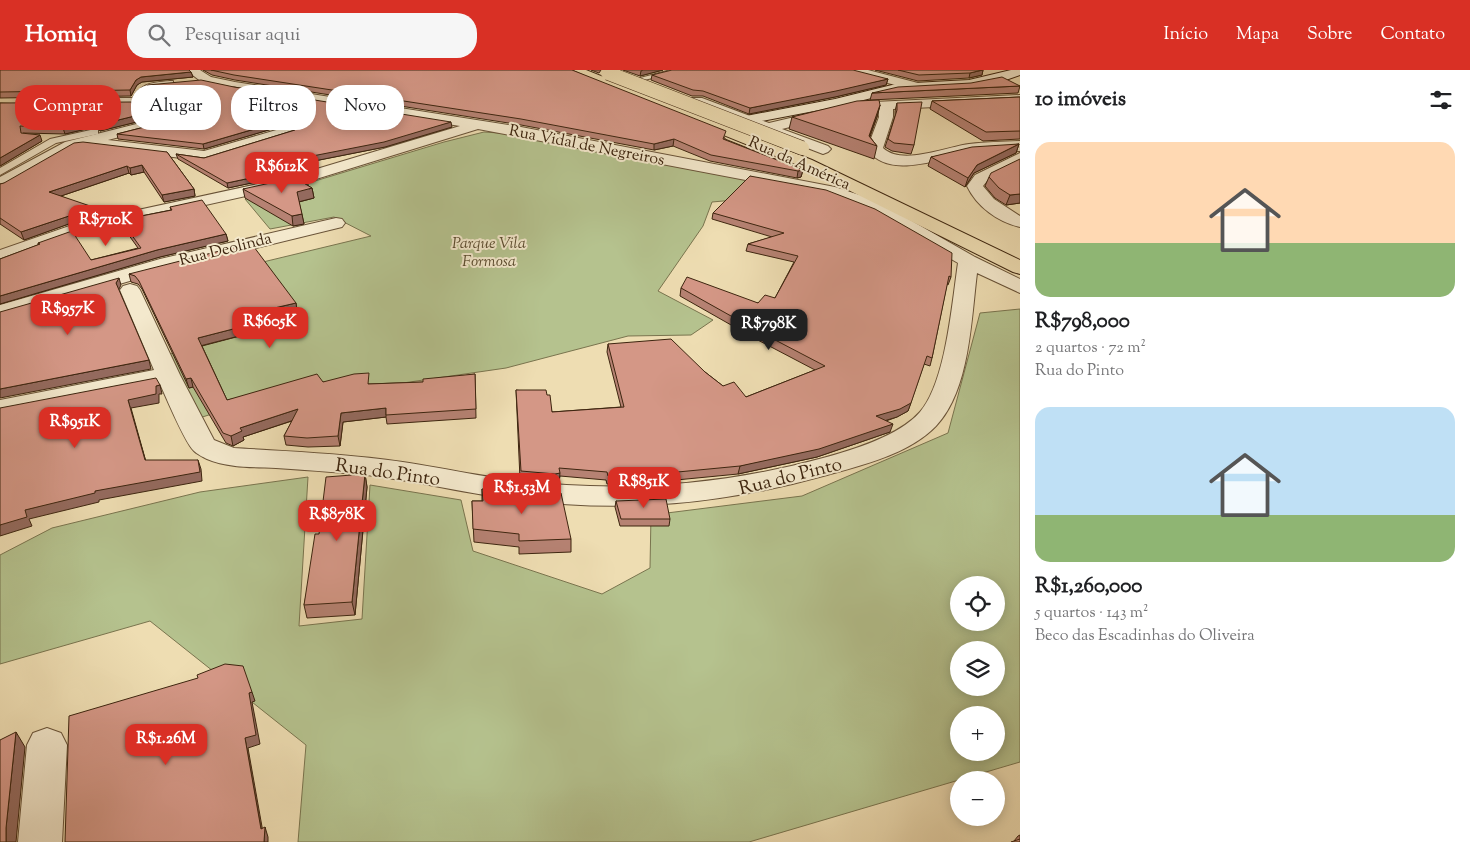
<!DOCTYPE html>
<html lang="pt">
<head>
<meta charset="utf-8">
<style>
  :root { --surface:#fff; --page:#f6f6f6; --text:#202124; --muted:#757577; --accent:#d93025 }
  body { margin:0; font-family:"Sorts Mill Goudy",serif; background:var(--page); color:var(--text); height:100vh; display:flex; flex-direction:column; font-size:19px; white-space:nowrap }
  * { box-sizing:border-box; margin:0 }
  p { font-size:16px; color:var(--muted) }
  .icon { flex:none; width:28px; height:28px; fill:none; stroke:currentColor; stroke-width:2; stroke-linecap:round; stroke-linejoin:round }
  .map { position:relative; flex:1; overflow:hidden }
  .details { display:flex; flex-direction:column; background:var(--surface); width:450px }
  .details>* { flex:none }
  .top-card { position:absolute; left:15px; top:15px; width:475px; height:45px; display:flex; gap:10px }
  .fabs { position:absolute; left:950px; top:506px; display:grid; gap:10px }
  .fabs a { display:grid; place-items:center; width:55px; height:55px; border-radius:50%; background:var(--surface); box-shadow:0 2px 12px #0003; font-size:25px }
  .price { position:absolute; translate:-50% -42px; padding:0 11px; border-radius:10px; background:var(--accent); color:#fff; font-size:16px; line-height:32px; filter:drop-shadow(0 1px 2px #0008) }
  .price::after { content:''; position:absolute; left:50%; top:30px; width:15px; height:11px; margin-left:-8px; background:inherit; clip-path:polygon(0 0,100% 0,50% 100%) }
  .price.selected { background:#222; color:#fff }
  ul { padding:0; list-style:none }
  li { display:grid; align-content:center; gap:10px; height:265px; padding:0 15px }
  li span { display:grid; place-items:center; height:155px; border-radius:15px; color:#555 }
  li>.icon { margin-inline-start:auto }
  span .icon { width:90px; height:90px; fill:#fffc; stroke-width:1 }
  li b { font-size:21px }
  h2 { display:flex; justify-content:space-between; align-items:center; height:60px; padding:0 15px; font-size:21px }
  .pill { padding:0 18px; border-radius:20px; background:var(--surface); box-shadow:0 2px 12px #0003; font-size:18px; line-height:45px }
  .pill.selected { background:var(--accent); color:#fff }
  header { display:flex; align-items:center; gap:30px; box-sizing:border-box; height:70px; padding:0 25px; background:var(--accent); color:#fff }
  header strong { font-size:24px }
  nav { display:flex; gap:28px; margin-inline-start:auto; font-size:18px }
  .search { width:350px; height:45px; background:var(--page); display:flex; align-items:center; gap:12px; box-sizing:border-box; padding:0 18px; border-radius:20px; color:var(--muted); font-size:19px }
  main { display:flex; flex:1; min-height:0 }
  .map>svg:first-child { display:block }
  .green { fill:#b5c28e; stroke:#79744e; fill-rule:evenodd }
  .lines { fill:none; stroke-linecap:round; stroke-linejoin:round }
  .lane-casing { stroke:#695338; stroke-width:2 }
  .street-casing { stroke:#695338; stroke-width:2 }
  .secondary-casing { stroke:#3d250f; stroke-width:2 }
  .primary-casing { stroke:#3d250f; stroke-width:2 }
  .lane { fill:#f4e9cd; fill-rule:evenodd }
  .street { fill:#f4e9cd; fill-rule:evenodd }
  .secondary { fill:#f4e9cd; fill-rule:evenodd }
  .primary { fill:#eeddb2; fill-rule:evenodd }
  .primary-bridge-casing { stroke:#3d250f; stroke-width:15; stroke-linecap:butt }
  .primary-bridge { stroke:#eeddb2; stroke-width:14 }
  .wall { fill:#b68273; stroke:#3d250f }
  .shaded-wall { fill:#946a5e; stroke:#3d250f }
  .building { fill:#d49786; stroke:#3d250f }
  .labels { text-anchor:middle; stroke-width:4; stroke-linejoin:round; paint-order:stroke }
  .far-street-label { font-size:16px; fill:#3d250f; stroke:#f4e9cd }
  .far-park-label { font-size:16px; font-style:italic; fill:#5b4c2f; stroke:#f4e9cd }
  .street-label { font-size:19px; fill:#3d250f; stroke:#f4e9cd }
</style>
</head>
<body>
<header>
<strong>Homiq</strong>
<div class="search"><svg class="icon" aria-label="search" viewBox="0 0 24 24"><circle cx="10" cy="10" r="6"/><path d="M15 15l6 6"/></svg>Pesquisar aqui</div>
<nav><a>Início</a><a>Mapa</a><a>Sobre</a><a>Contato</a></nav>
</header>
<main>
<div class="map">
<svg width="1020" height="772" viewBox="0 0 1020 772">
  <rect width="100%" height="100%" fill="#eeddb2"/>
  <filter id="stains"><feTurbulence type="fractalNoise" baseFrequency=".004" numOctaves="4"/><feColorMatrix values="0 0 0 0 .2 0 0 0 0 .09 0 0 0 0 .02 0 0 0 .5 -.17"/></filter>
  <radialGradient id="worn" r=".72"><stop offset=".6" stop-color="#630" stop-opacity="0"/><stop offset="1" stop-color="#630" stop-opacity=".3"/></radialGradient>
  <path class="green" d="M484,62l30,2 311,58 -113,10 -9,24 -45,65 55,29 -22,15 -63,1 -122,32 -179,26 -10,-13 -121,38 -30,-64 104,-31 -32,-56 133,-32 -37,-19 -64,12 -25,-30 70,-18 129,-39z
    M1020,239v453l-271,80h-451l8,-97 -156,-124 -150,43v-109l52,-27 148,-36 108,-15 -9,149 63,-7 8,-134 91,15 12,51 129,43 48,-26 1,-53 151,-19 146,-63 32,-120zM959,515h37v37h-37zM959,580h37v38h-37zM959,645h37v37h-37z"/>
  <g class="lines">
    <g class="lane-casing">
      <path id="lane" d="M671,0h15l-46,11 -4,-2z
        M170,11h3v4l-25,5 -11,14 -7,-2c12,-19 18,-19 40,-21z
        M95,59l3,1v4l-42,9 -56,32v-7l50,-29z"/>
    </g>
    <g class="street-casing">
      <path id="street" d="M186,0h14l11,7 24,5 286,45 314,60 40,13 100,57 45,22v14l-43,-20c-6,47 -7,117 -41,153 -27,28 -73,39 -109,49 -104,29 -200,38 -308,25 -51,-6 -101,-19 -153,-25 -30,-3 -60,-5 -90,-7 -23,-1 -48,0 -69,-9 -4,-2 -10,-5 -13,-8 -9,-8 -28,-54 -34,-67l-160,32v-16l154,-30 -34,-80 3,-4 7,-2 7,2 3,4 40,85 34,65 20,8c49,3 98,5 146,11 47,5 93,17 140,22 103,12 204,4 303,-23 30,-8 76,-22 97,-46 26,-30 32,-109 38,-149l-95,-55 -38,-13 -347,-66 -178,55 -211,47 -89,32v-13l78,-27 212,-46 170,-51 -225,-36 -32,-7z
        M848,0h20l50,13 2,3 -6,4 -64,-17z
        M1020,25v8l-127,6v8l-10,31c19,18 63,-1 86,-4 17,-2 34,-2 51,-3v10c-19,0 -39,0 -58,4 -28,5 -74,24 -95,-6l12,-32 -1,-7 -24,1 -72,18 46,17 3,3 -3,3 -5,2 -57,-22 -28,7 -5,-1 -2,-3 2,-3 20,-5 -61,-23 -2,-3 2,-3h10l67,25 85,-20z
        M95,28h39l55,15 2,3 -2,3 -81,21 96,11 86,-25 5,1 2,3 -2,3 -90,28 -120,-15 -10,2 -69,40 -6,1v-12l65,-35 103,-26 -35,-10 -43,-1 -2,-3z
        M1020,83v11l-33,17 -4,5 11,13 26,17v11c-22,-5 -43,-20 -53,-41l8,-11z
        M336,148l6,1 3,4 -3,4 -168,41 -174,51v-14l160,-46z
        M47,658l14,5 6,12 -5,97h-44l9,-97 6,-12z"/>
    </g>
    <g class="secondary-casing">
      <path id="secondary" d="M1011,0h9v5l-20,7 -31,6 -73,4 -61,15 -120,23 -5,-1 -2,-3 2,-3 5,-1 120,-23 61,-15 73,-4z"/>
    </g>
    <g class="primary-casing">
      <path id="primary" d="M569,0h17l226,90 208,100v14l-7,-2 -213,-106 -229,-93z"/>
    </g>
    <use href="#lane" class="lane"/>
    <use href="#street" class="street"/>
    <use href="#secondary" class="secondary"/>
    <use href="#primary" class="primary"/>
    <g class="primary-bridge-casing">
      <path id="primary-bridge" d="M608,3l194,75"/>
    </g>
    <use href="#primary-bridge" class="primary-bridge"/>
  </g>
  <path class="wall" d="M0,0l191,2 2,5 -51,5 -5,3 -6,11 -131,2z
    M203,0h369l153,68v1l78,31 -2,7 -4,1 -87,-17 -37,-15 -19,4 -133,-25 -286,-45 -23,-5z
    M591,0h10l-2,3z
    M623,0h40l-23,6z
    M875,0h108l-1,5 -13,3 -51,3z
    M652,5l236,4 -2,6 -51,12 -86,17 -46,-18h-11l-41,-16z
    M1020,16l-2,7 -148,7 2,-7z
    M234,17l218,40 -67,20 -91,18v1l-9,2 3,2 1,5 -61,13 -50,-29 -2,-5 28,4 91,-28 2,-3v-1l-8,-2 -85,25 -86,-10 -1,-5 71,-18 3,-3 -2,-2 -46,-12 -1,-5z
    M1020,27v42l-37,2 -53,-32 2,-8z
    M0,33l159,7 2,6 -61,15 -1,-2 -4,-2 -30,7 -42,-1v1l19,7 -42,25z
    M897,33l17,42 -3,9 -19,-3 -7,-4 10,-31v-5z
    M880,35l-3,12 -7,20 7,9 -3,13 -85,-30 3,-12z
    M1019,74l-3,9 -42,20 -9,14 -37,-21 3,-9z
    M167,82l27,37 1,7 -31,6 -20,-30 -13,3 -2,-2 -68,23 41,20 -25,5 -53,19 -24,-16v-40z
    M750,106l201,101 -3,8 -1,-1 -15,74 -2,8 -6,-2 -16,47 -11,6 -11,4 4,11 -3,1 -70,24 -79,17 -103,10h-28l-1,-4 -46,-4 -1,6h-4l-35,-3 -4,-89 31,5 5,17 69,-5 -14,-55 1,-8 97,28 18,14 23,11 69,-27 -61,-32 -74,-42 1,-8 77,15 17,-5 19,-36 -48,-11 2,-7 24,-7 -60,-18 1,-6z
    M989,107l31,26 -14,2 -11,-7 -10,-12z
    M308,116l4,2 2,10 -15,4 5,22 -11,2 -48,-28 -2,-9z
    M170,137l56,27 2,7 -68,16 -160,47v-45l38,-14v-2l53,17 47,-12 -15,-21 -2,-7 50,-10z
    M129,204l167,29 1,8 -21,6 2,9 -76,20 25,54 96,-18 47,2 53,-2 52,-8 1,44 -89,6 -1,-7 -43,5 -3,24 -32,1 -22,-2 -2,-9 8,-15 -49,16 1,3 -11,6 -7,-3 -33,-56 -4,1 -47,-99 -4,-5 -7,-2z
    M365,404l2,13 -12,128 -48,3 -3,-13 15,-71z
    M482,419l89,50v13l-52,2v-7l-45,-5 -2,-41h10z
    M616,431l54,18 -1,7h-49l-5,-19z
    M1020,765v7l-6,-1 4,-5z"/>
  <path class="shaded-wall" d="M643,0h20l-23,6 1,-5z
    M983,0l-1,5 -13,3 1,-5z
    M191,2l2,5 -51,5 -5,3 -6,11 -1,-6 6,-10 5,-3z
    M888,9l-2,6 -51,12 -86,17 1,-6z
    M880,35l-3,12 -10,25 2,-6z
    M159,40l2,6 -61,15 -2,-6z
    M289,49v5l-85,25 -1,-5z
    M93,51l2,6 -30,7 -2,-6z
    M451,52l1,5 -67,20 -91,18v1l-14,3 -1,-5 13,-4z
    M40,65l2,6 -42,25v-8z
    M674,69l-1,7 -19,4v-6z
    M1019,74l-3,9 -42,20 -9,14 3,-9 9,-13z
    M142,95l2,7 -13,3 -1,-7z
    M127,96l2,7 -77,26 -3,-7z
    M288,100l1,5 -61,13 -1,-5z
    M803,100l-2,7 -4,1 1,-7z
    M307,110l2,9 3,-1 2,10 -16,4 -1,-10 5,-10z
    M194,119l1,7 -31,6 -2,-7z
    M1020,124v9l-14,2 4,-10z
    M99,139l3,7 -25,5 -53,19 -3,-8 54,-18z
    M302,144l2,10 -11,2 -1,-10z
    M226,164l2,7 -68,16 -160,47v-8l157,-46z
    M119,208l2,7 -3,6 -2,-8z
    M296,233l1,8 -25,7 -2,-9z
    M276,248l2,8 -78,20 -2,-8z
    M149,290l2,9 -151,29v-9z
    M191,308l2,9 -4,1 -3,-9z
    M160,315l2,9h-3v9l-28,5 17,61 -20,-69 28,-14z
    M911,333l-3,8 -11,6 -23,7 2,-8z
    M386,338v9l-43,5 -3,24 -2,-10 3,-23z
    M298,339l2,9 -57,19 1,3 -11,6 -2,-10 9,-8z
    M893,354l-3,8 -3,1 -70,24 -79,17 2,-8z
    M198,390l3,9 1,12 -103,19v2l-70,17 3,7 -32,10v-11l25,-15 70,-19z
    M560,403l-1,9h-4v-8z
    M365,404l2,13 -12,128 -3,-13z
    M252,622l3,9 -3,1 8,42 -12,4 16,90 -3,-9 -16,-91 4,-45z
    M16,662l9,15 -9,95h-10v-14z
    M265,757l3,10v5h-4z"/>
  <path class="building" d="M0,0h189l2,2 -50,5 -5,3 -6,10 -130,2z
    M211,0h361l154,61 -3,8 80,31 -5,1 -87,-16 -37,-16 -20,5 -133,-25 -287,-44z
    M672,0h181l35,9 -52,12 -86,17 -47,-17 -10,-1 -41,-15z
    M898,0h84l-12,3 -51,2z
    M1002,7l18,9 -148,7 26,-6 73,-4z
    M201,10l33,7 217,35 -67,20 -92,18 1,1 -14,3 9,6 -61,13 -51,-29 28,4 91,-28 3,-4 -2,-5 -7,-2 -86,25 -86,-10 71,-18 3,-4 -3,-6 -46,-12 6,-9z
    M1020,27v34l-34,1 -54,-31z
    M879,30l1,5 -11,31 8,10 -85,-29 65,-16z
    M131,32l28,8 -61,15v-2l-5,-2 -30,7 -43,-2 1,7 19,2 -40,23v-55z
    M922,32l-8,43 -20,-2 -6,-4 9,-29v-7z
    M83,72l84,10 27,37 -32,6 -20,-30 -12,3 -3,-2 -78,26 50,17 -24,5 -54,18 -21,-14v-34l4,-1 70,-40z
    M1019,74l-42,21 -9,13 -37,-21 41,-10z
    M1020,89v35l-10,1 -11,-7 -10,-11 2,-4z
    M302,106l5,4 -5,2 10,6 -15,4 5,22 -10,2 -49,-27z
    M750,106l76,14 49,19 77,44 -1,24 -2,-1 -17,82 -5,-2 -16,47 -11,6 -24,7 17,8 -3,1 -71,24 -79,17 -104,10h-28l-1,-4 -48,-4 1,5 -5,1 -34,-3 -5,-81h30l1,5h3l2,17 72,-5 -16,-63 63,-5 34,33 18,14 11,-4 12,15 79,-31 -69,-36 -75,-42 6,-11 71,26 7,-8 10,3 23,-42 -50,-12 36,-11 -71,-20z
    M202,130l24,34 -69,16 -157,46v-37l40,-15 -2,-1 34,-12 19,29 50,-12 -20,-28 51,-10 -2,-3z
    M251,173l45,60 -26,6 6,9 -78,20 29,62 90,-26 6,8 31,-8 15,-1 -1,11 55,-2v-3l52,-5 1,35 -90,6v-7l-45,5 -3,23 -31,2 -23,-2 14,-27 -58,19 2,3 -11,5 -8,-3 -32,-55 -5,1 -47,-98 -4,-5 -6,-2z
    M119,208l-3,5 33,77 -149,29v-77z
    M156,308l4,7 -4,1v8l-28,6 17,60h53l2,12 -105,19v2l-70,17 2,7 -27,8v-117z
    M365,404l-13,128 -48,3 11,-71h4l7,-57z
    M482,419l40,4v-4l39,4 10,46 -52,2v-7l-46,-5 -1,-28h11z
    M666,429l4,20h-49l-5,-18z
    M225,594l18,2 9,26 -3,1 7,42 -11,3 16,91 4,-2 -1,15h-199l4,-126 129,-38 -1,-3z
    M16,662l-10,96v14h-6v-102z
    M1020,769v3h-9z"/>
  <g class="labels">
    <g class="far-street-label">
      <text transform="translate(587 74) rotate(11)" y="6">Rua Vidal de Negreiros</text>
      <text transform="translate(800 92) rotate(24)" y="6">Rua da América</text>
      <text transform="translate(225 178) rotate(-14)" y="6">Rua Deolinda</text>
    </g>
    <g class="far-park-label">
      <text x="489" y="178">Parque Vila<tspan x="489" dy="18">Formosa</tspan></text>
    </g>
    <g class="street-label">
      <text transform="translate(388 401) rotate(8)" y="7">Rua do Pinto</text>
      <text transform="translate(790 405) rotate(-14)" y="7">Rua do Pinto</text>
    </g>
  </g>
  <rect width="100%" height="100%" filter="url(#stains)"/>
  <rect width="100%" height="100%" fill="url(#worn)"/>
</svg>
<div class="fabs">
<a><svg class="icon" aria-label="locate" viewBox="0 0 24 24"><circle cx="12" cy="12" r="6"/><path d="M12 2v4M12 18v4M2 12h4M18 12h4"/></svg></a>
<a><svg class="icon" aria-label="layers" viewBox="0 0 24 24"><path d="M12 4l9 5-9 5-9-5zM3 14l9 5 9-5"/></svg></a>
<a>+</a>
<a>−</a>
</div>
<b class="price" style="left:282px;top:124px">R$612K</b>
<b class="price" style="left:106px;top:177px">R$710K</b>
<b class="price" style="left:68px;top:266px">R$957K</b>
<b class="price" style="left:270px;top:279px">R$605K</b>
<b class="price selected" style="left:769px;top:281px">R$798K</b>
<b class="price" style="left:75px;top:379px">R$951K</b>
<b class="price" style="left:644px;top:439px">R$851K</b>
<b class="price" style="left:522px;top:445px">R$1.53M</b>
<b class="price" style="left:337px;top:472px">R$878K</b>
<b class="price" style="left:166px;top:696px">R$1.26M</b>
<div class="top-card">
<a class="pill selected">Comprar</a>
<a class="pill">Alugar</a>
<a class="pill">Filtros</a>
<a class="pill">Novo</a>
</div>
</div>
<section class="details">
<h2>10 imóveis<svg class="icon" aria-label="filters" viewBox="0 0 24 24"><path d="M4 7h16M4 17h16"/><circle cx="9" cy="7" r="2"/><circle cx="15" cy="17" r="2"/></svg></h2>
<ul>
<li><span style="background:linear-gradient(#ffd9b3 65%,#8fb573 0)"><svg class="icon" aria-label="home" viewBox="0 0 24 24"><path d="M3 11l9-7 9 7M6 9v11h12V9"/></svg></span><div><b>R$798,000</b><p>2 quartos · 72 m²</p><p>Rua do Pinto</p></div></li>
<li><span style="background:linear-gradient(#bfe0f5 70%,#8fb573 0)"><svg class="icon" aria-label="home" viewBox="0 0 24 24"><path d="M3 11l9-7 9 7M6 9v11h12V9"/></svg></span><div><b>R$1,260,000</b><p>5 quartos · 143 m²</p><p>Beco das Escadinhas do Oliveira</p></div></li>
</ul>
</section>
</main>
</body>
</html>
